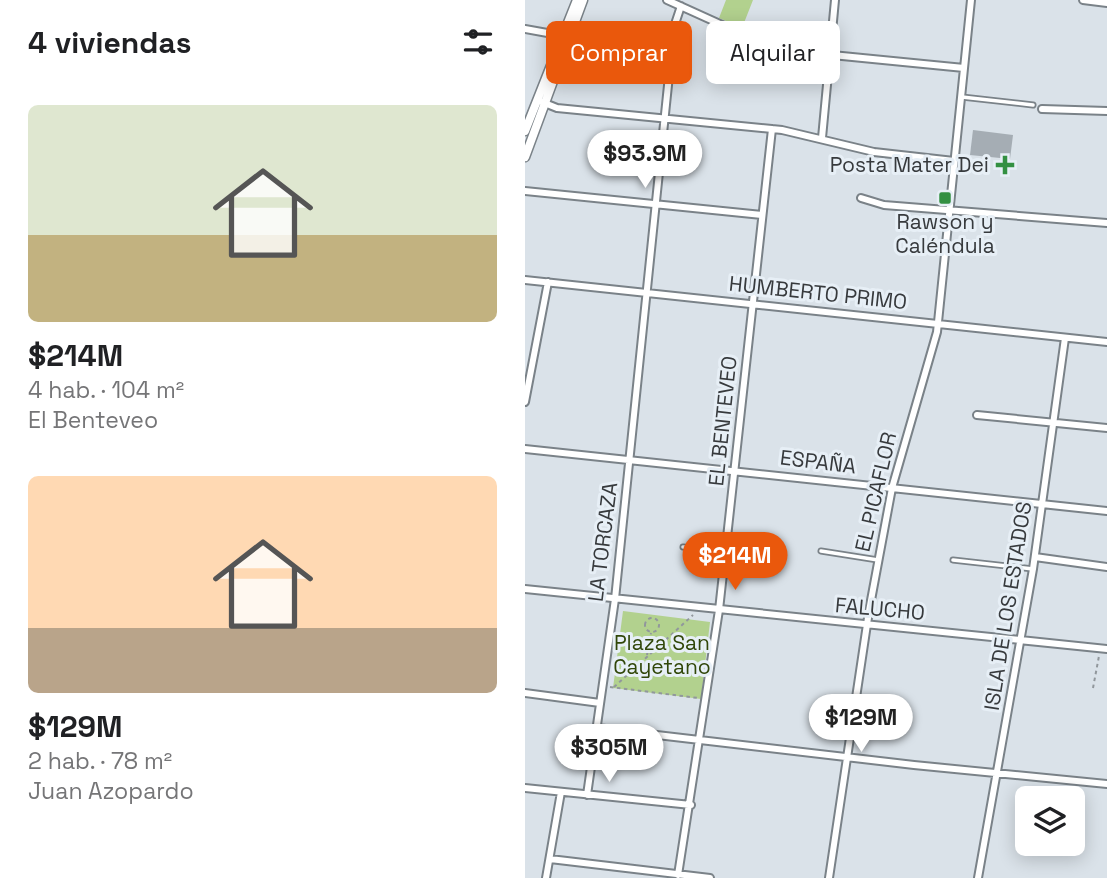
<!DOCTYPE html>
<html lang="es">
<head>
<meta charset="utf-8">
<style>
  :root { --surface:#fff; --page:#f2f2f2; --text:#202124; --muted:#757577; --accent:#ea580c }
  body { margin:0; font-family:"Space Grotesk",sans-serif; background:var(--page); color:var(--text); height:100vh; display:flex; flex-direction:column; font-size:26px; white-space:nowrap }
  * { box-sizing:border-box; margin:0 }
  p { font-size:23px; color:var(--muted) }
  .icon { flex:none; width:38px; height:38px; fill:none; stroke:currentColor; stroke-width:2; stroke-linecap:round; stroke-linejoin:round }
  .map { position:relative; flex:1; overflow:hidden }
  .side { display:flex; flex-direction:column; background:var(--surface); width:525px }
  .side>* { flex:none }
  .top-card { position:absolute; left:21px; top:21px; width:455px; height:63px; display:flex; gap:14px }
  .fabs { position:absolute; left:490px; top:786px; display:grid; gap:14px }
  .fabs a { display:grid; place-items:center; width:70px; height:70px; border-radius:10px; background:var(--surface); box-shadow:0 4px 18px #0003; font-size:35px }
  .price { position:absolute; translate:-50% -60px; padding:0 16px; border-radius:24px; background:#fff; color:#222; font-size:23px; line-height:46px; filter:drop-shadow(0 2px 4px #0008) }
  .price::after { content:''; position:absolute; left:50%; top:42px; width:21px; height:16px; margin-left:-10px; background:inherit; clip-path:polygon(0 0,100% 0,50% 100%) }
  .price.on { background:var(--accent); color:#fff }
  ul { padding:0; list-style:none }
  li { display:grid; align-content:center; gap:14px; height:371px; padding:0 28px }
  li span { display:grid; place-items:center; height:217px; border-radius:10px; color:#555 }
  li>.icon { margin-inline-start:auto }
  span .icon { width:126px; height:126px; fill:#fffc; stroke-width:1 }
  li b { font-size:30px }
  h2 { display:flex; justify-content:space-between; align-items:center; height:84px; padding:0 28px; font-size:30px }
  .pill { padding:0 24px; border-radius:10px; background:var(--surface); box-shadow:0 4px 18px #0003; font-size:24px; line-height:63px }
  .pill.on { background:var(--accent); color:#fff }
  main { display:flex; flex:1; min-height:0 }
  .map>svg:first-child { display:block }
  .green { fill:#b2d18e }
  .building { fill:#a5adb4 }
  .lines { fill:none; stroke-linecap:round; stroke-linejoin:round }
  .service-casing { stroke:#7a8288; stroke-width:7 }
  .minor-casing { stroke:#7a8288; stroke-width:10 }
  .tertiary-casing { stroke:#7a8288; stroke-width:11 }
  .path { stroke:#91979c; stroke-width:2; stroke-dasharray:3.5 3.5; stroke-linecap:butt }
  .service { stroke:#fff; stroke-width:3.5 }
  .minor { stroke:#fff; stroke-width:6 }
  .tertiary { stroke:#fff; stroke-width:8 }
  .poi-dot { fill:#339042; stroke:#e7eff6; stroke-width:2.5 }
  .labels { text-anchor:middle; stroke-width:6; stroke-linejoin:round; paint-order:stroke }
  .poi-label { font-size:21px; fill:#373a3d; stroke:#e7eff6; text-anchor:end }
  .street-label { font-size:21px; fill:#373a3d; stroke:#e7eff6 }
  .park-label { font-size:21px; fill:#314709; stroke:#e7eff6 }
</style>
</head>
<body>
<main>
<section class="side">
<h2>4 viviendas<svg class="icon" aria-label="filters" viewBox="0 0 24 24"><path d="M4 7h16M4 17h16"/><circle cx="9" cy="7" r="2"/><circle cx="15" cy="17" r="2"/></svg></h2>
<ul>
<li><span style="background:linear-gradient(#dfe7d0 60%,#c2b280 0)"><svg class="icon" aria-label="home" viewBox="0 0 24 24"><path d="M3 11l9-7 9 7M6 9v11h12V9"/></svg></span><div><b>$214M</b><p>4 hab. · 104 m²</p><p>El Benteveo</p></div></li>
<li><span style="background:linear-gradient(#ffd9b3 70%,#b9a48a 0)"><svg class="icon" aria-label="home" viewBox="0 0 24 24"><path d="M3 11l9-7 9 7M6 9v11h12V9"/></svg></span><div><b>$129M</b><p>2 hab. · 78 m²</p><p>Juan Azopardo</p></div></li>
</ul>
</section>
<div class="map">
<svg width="582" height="878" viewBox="0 0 582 878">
  <rect width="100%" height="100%" fill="#dae2e9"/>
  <path class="green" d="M201,0h27l-11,28 -23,-10z
    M98,611l87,11 -9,77 -88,-11z"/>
  <path class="building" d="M448,130l40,5 -3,24 -40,-4z"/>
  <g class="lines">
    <g class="service-casing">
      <path id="service" d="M277,46l28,4
        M437,97l71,8
        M158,547l43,4
        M296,551l57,9
        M428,560l80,9"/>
    </g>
    <g class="minor-casing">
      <path id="minor" d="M142,0l95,43
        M558,0l24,3
        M0,29l39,7
        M307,55l132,13
        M17,102l15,6 225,22 92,22 80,9
        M517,109l65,2
        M297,138l13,-138
        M0,191l237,24
        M336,198l23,7 223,18
        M0,280l582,62
        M0,402l23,-120
        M452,415l130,13
        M0,449l582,62
        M510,557l72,10
        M0,589l582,60
        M0,693l75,10
        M72,728l317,37 193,19
        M0,788l166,17
        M62,795l28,-196 59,-572 7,-21
        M25,859l160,19
        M153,875l41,-265 53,-481
        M21,878l15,-86
        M304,878l40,-267 23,-123 45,-156 34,-332
        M453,878l55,-309 32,-231"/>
    </g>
    <g class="tertiary-casing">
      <path id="tertiary" d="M0,131l52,-131
        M0,157l58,-157"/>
    </g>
    <path class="path" d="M120 625a7 7 0 1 1 14 0a7 7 0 1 1-14 0Z
      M122,655l4,-22
      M85,687l88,11
      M89,687l79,-72
      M568,688l6,-32"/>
    <use href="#service" class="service"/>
    <use href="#minor" class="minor"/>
    <use href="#tertiary" class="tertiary"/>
  </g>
  <g class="poi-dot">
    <path d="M476.5 154.5h7v7h7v7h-7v7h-7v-7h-7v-7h7z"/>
    <rect x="413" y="191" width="14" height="14" rx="3.5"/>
  </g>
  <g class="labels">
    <g class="poi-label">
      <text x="464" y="172">Posta Mater Dei</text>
      <text x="420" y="229" text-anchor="middle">Rawson y<tspan x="420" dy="24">Caléndula</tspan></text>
    </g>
    <g class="street-label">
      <text transform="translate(293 293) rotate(6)" y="7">HUMBERTO PRIMO</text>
      <text transform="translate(198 421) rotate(-84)" y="7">EL BENTEVEO</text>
      <text transform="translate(293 462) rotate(7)" y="7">ESPAÑA</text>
      <text transform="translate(351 492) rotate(-77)" y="7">EL PICAFLOR</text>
      <text transform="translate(78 542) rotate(-83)" y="7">LA TORCAZA</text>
      <text transform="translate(483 606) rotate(-81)" y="7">ISLA DE LOS ESTADOS</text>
      <text transform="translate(355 609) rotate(5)" y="7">FALUCHO</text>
    </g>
    <g class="park-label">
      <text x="137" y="650">Plaza San<tspan x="137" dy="24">Cayetano</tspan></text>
    </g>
  </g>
</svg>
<div class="fabs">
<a><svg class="icon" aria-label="layers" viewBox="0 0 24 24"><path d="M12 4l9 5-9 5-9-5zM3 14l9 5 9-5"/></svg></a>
</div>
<b class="price" style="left:120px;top:190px">$93.9M</b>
<b class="price on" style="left:210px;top:592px">$214M</b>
<b class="price" style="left:336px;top:754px">$129M</b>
<b class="price" style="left:84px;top:784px">$305M</b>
<div class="top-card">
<a class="pill on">Comprar</a>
<a class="pill">Alquilar</a>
</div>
</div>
</main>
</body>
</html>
